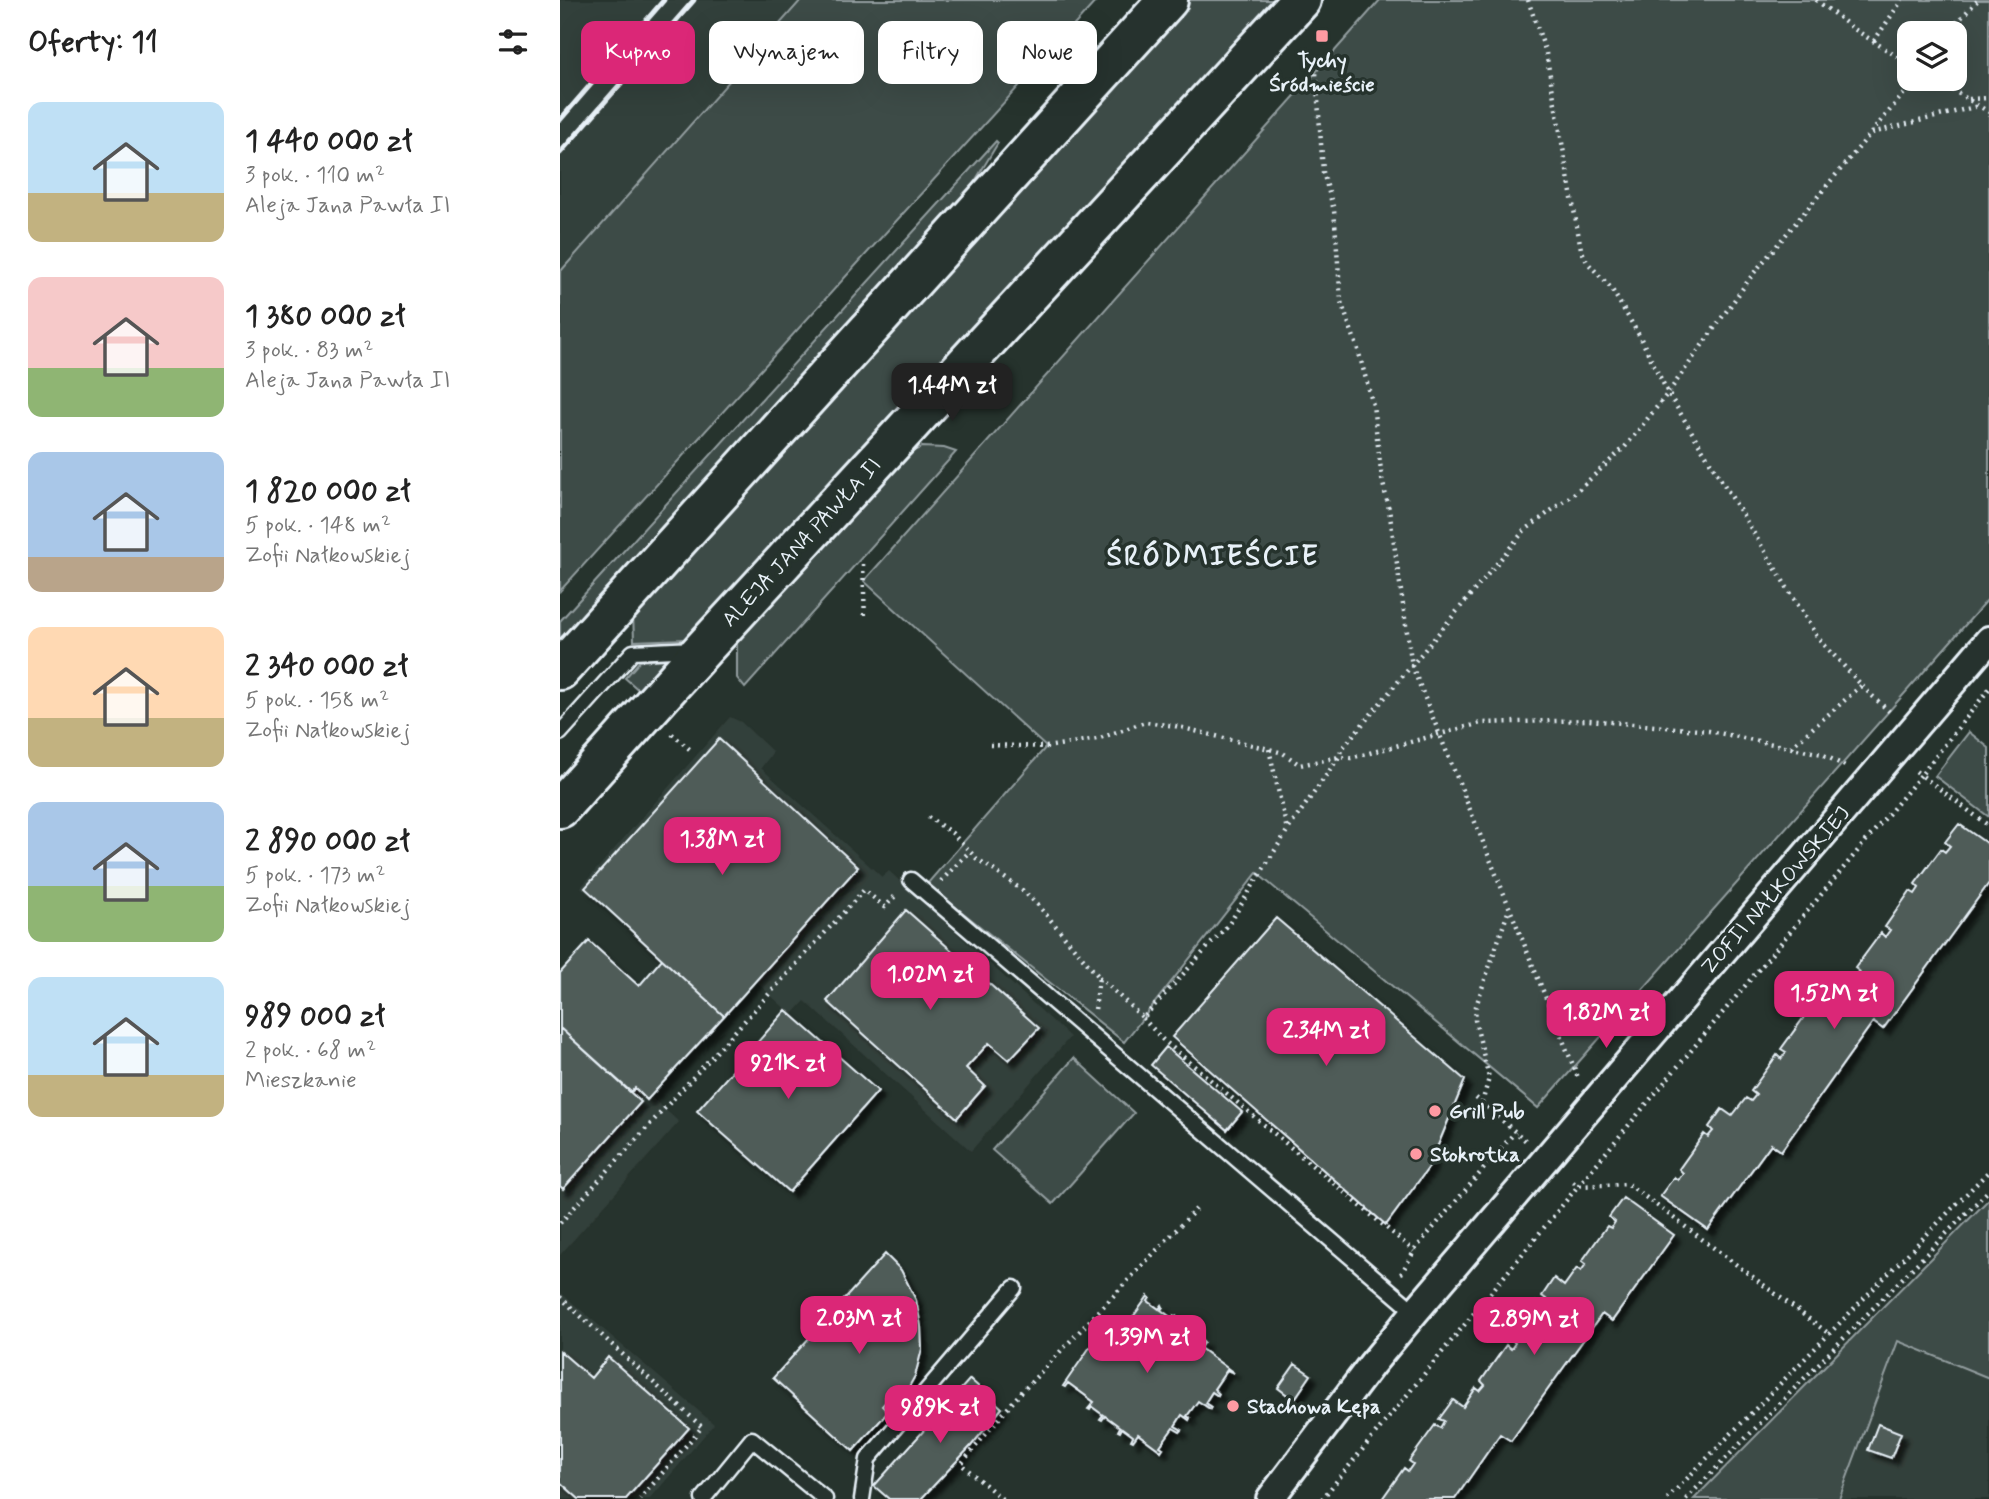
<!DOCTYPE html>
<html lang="pl">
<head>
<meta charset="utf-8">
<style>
  :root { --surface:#fff; --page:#f2f2f2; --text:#222; --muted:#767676; --accent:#db2777 }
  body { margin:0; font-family:Mynerve,sans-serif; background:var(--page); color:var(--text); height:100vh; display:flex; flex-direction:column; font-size:26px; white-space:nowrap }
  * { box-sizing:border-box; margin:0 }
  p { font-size:23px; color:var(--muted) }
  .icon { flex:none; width:38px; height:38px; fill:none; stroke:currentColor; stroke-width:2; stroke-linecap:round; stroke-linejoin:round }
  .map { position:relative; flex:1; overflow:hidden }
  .side { display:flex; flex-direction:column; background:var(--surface); width:560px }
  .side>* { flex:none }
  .hud { position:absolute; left:21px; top:21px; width:665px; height:63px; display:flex; gap:14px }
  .fabs { position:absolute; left:1337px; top:21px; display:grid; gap:14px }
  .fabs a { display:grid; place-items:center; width:70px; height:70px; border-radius:14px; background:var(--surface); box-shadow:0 7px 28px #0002; font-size:35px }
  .price { position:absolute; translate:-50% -60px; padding:0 16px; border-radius:14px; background:var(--accent); color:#fff; font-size:23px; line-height:46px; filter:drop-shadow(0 2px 4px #0008) }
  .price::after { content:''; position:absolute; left:50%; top:42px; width:21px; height:16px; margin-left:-10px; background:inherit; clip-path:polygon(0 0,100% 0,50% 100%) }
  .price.current { background:#222; color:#fff }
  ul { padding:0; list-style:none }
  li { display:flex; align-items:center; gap:21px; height:175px; padding:0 28px }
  li span { display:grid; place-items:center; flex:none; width:196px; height:140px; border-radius:14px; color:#555 }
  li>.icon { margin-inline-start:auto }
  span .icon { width:84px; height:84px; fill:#fffc; stroke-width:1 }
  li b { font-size:30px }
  h2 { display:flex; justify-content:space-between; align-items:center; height:84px; padding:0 28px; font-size:30px }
  .chip { padding:0 24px; border-radius:14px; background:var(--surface); box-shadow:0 7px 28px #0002; font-size:24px; line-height:63px }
  .chip.current { background:var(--accent); color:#fff }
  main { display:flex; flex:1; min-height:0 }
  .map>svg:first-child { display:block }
  .built { fill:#333f3a }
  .green { fill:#3e4b47; stroke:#939ea0; stroke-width:2; fill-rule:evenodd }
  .building { fill:#505c59; stroke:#e8f1f8; stroke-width:2; filter:url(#shadow) }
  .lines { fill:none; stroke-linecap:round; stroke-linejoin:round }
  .lane-casing { stroke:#e8f1f8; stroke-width:19 }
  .street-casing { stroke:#e8f1f8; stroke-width:32 }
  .secondary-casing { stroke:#e8f1f8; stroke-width:44 }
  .path { stroke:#e8f1f8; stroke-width:4.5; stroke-dasharray:2 5; stroke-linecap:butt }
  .lane { stroke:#26332d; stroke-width:14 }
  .street { stroke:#26332d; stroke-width:26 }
  .secondary { stroke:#26332d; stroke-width:38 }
  .rail { stroke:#e8f1f8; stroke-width:5 }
  .poi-dot { fill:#ff9aa2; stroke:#26332d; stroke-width:2.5 }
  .labels { text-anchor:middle; stroke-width:7; stroke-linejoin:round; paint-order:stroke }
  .poi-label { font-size:21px; font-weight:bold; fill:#e8f1f8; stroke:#26332d; text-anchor:start }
  .street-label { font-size:21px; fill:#e8f1f8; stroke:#26332d }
  .district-label { font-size:28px; font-weight:bold; letter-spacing:2px; fill:#e8f1f8; stroke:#26332d }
</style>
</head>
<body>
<main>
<section class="side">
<h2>Oferty: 11<svg class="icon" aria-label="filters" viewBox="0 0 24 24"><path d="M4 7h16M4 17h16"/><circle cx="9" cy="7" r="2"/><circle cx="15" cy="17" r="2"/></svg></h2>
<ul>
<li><span style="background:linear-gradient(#bfe0f5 65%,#c2b280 0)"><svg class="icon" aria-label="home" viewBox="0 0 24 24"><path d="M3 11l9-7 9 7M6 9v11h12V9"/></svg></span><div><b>1 440 000 zł</b><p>3 pok. · 110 m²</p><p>Aleja Jana Pawła II</p></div></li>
<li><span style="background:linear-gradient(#f6c9c9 65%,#8fb573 0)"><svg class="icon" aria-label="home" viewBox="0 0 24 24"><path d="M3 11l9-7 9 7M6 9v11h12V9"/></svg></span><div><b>1 380 000 zł</b><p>3 pok. · 83 m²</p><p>Aleja Jana Pawła II</p></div></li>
<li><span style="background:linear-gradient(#a9c7e8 75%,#b9a48a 0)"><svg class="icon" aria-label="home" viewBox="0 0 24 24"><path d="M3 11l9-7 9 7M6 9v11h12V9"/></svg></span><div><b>1 820 000 zł</b><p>5 pok. · 148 m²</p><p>Zofii Nałkowskiej</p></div></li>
<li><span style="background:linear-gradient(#ffd9b3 65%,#c2b280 0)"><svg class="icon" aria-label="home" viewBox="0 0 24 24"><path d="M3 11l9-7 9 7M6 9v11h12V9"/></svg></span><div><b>2 340 000 zł</b><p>5 pok. · 158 m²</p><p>Zofii Nałkowskiej</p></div></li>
<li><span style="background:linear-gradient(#a9c7e8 60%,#8fb573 0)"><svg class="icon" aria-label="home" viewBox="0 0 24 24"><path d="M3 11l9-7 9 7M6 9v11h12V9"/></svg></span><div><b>2 890 000 zł</b><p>5 pok. · 173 m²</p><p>Zofii Nałkowskiej</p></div></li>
<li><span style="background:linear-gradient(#bfe0f5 70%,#c2b280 0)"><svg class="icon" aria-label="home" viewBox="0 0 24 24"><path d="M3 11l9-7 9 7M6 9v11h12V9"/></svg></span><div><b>989 000 zł</b><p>2 pok. · 68 m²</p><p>Mieszkanie</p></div></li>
</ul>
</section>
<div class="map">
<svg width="1429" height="1499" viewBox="0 0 1429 1499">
  <defs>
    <filter id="shadow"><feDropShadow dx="6" dy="6" stdDeviation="2" flood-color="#0009"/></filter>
  </defs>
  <rect width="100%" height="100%" fill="#26332d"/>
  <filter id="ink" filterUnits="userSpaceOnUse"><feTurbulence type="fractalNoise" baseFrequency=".0143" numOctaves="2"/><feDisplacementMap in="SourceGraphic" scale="14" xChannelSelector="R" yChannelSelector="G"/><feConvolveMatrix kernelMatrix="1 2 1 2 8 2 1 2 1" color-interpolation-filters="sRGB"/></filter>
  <g filter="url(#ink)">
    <path class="built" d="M0,0h241l-241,272z
      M170,717l11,5 32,30 -12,16 121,109 7,-6 181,166 -99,114 -166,-150 -13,14 -38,-35 -32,35 -141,-128z
      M0,1015l119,107 -119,133z
      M0,1292l154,132 -64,75h-90z
      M1338,1341l91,37v121h-150z"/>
    <path class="green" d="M241,0h296l-537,591v-319z
      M627,0h94l-594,639 -53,2 -1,-29z
      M820,0h609v598l-451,510 -281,-235 -133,169 -197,-158 119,-137 -182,-166zM1349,33h46v46h-46z
      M436,141l2,2 -41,68 -397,433v-23z
      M362,447l22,1 12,4 -211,236 -8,-10v-38l162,-182z
      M108,659l1,1 -28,32 -16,-14 15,-17z
      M1409,732l20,16v69l-54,-41z
      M514,1058l60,55 -81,91 -61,-54z
      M1429,1199v179l-91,-37 -59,158h-145z"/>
    <path class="building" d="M159,739l139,128 -134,149 -139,-128z
      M1399,824l30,21v38l-106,146 -10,-7 -92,129 -10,-7 -63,86 -48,-34 14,-19 4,3 5,-7 -4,-4 25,-35 4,3 5,-6 -4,-4 13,-18 10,7 14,-18 5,3 5,-6 -5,-4 26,-36 4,4 5,-7 -5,-3 26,-36 4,3 5,-6 -4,-4 13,-19 12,7 13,-18 4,3 6,-7 -5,-4 26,-35 4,4 5,-7 -5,-3 25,-36 5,3 4,-6 -4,-4 26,-35 4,3 5,-6 -5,-4z
      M346,910l133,118 -30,32 -20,-17 -23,25 19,18 -28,32 -130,-117z
      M716,918l189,162 -36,87 -43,58 -214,-188z
      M29,941l50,45 23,-27 62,57 -77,84 -12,-12 -4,4 -71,-64v-55z
      M226,1010l92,81 -89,101 -92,-81z
      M0,1028l81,74 -78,87 -3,-3z
      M606,1047l76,65 -15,18 -76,-65z
      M1063,1198l51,37 -62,86 -10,-7 -91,127 -11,-7 -45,65h-73l22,-31 4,3 5,-7 -4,-3 26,-36 5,3 4,-7 -5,-2 14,-19 10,7 13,-19 4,3 5,-6 -4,-4 25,-36 5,4 4,-6 -4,-4 25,-37 5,4 5,-7 -4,-3 12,-18 10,8 13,-18 4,3 5,-7 -4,-3 25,-35 4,2 4,-6 -6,-5z
      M325,1254l16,16 15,30 5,26 1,23 -7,27 -10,18 -6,-7 -17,19 6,6 -35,39 -80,-73z
      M588,1296l2,2 -2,3 11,8 3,-4 1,2 -2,3 11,8 2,-3 2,1 -5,7 11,8 3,-4 1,2 -2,4 15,11 3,-4 2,2 -4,6 34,25 -7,-3 -13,19 5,5 -1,2 -6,-4 -7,11 6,4 -1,2 -12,-8 -11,15 3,2 -1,2 -7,-5 -7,11 7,4 -2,2 -7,-4 -13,18 3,2 -2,3 -23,-17 -5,7 -2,-1 2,-4 -11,-8 -2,4 -2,-1 2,-4 -15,-11 -3,4 -2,-1 3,-4 -11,-8 -2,3 -2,-1 6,-7 -26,-19 -3,4 -2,-1 27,-39 10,6 9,-14 -8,-6 1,-2 4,2 7,-10 -2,-5 14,10z
      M0,1351l31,27 17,-21 81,71 -63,71h-47l-19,-17z
      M735,1364l16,11 -17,25 -16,-12z
      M410,1379l32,29 -31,38 -50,53h-32l-15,-13z
      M1318,1424l23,9 -10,25 -23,-8z"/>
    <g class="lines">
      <g class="lane-casing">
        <path id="lane" d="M0,733l73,-81 61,-3
          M351,880l504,432
          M143,1499l49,-60 73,60
          M302,1499l6,-40 146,-171"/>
      </g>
      <g class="street-casing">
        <path id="street" d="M710,1499l102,-135 43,-52 574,-672"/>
      </g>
      <g class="secondary-casing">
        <path id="secondary" d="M0,670l608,-670
          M0,808l143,-159 598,-649"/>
      </g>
      <path class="path" d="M968,0l18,53 35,196 6,13 24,26 28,47 29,58 150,245 49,53 25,23
        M1256,0l38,29 55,35
        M1387,33l31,-33
        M1314,41l28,-41
        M751,53l5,19 7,100 11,38 7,92 16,44 16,59 9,74 7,30 23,157 167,414
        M1374,79l55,33
        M1409,99l20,-1
        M1312,133l106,-27
        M303,564l2,56
        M1429,689l-68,86 68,51
        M112,734l21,18
        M430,745l56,2 51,-8 48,-17 30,4 94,23 14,4 17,12 39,-8 12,1 130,-35 108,-3 120,11 113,23 23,12
        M1231,747l70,-61
        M709,749l18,81
        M368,817l24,16 24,25 46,32 16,15 61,72 -4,33
        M381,881l29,-30
        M539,977l44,41 86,-94 58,-93 52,-74 2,-7 183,-219 52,-39 49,-45 43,-54 85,-119 163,-195
        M583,1018l19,21 252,212
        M916,1098l50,43
        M922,1103l7,-25 -14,-58 1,-14 33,-97
        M1013,1182l5,4 343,-411 -8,-6
        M0,1223l304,-333 21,17 12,-13
        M841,1274l15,-26 99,-116
        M0,1297l142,130 -62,72
        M442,1499l-41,-35 56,-67 179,-188
        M762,1499l256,-313 50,-2 200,149
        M1107,1499l322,-328
        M1126,1499l303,-309"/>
      <use href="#lane" class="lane"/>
      <use href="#street" class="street"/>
      <use href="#secondary" class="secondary"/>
      <path class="rail" d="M0,120l104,-120
        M0,153l134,-153"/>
    </g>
  </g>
  <g class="poi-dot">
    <rect x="755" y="29" width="14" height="14" rx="3.5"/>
    <circle cx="875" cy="1111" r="7"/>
    <circle cx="856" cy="1154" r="7"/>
    <circle cx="673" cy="1406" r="7"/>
  </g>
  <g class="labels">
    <g class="poi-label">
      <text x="762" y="67" text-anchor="middle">Tychy<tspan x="762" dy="24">Śródmieście</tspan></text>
      <text x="889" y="1118">Grill Pub</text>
      <text x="870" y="1161">Stokrotka</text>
      <text x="687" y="1413">Stachowa Kępa</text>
    </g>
    <g class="street-label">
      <text transform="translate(241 542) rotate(-47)" y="7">ALEJA JANA PAWŁA II</text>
      <text transform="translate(1215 890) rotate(-49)" y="7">ZOFII NAŁKOWSKIEJ</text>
    </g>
    <g class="district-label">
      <text x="653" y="565">ŚRÓDMIEŚCIE</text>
    </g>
  </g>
</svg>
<div class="fabs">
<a><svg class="icon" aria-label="layers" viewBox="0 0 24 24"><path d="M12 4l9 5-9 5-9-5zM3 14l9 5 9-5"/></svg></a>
</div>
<b class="price current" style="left:392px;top:423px">1.44M zł</b>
<b class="price" style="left:162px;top:877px">1.38M zł</b>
<b class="price" style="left:370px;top:1012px">1.02M zł</b>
<b class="price" style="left:1274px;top:1031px">1.52M zł</b>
<b class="price" style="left:1046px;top:1050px">1.82M zł</b>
<b class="price" style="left:766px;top:1068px">2.34M zł</b>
<b class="price" style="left:228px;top:1101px">921K zł</b>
<b class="price" style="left:299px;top:1356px">2.03M zł</b>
<b class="price" style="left:974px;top:1357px">2.89M zł</b>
<b class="price" style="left:587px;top:1375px">1.39M zł</b>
<b class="price" style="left:380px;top:1445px">989K zł</b>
<div class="hud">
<a class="chip current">Kupno</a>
<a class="chip">Wynajem</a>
<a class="chip">Filtry</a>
<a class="chip">Nowe</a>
</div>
</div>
</main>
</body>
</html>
